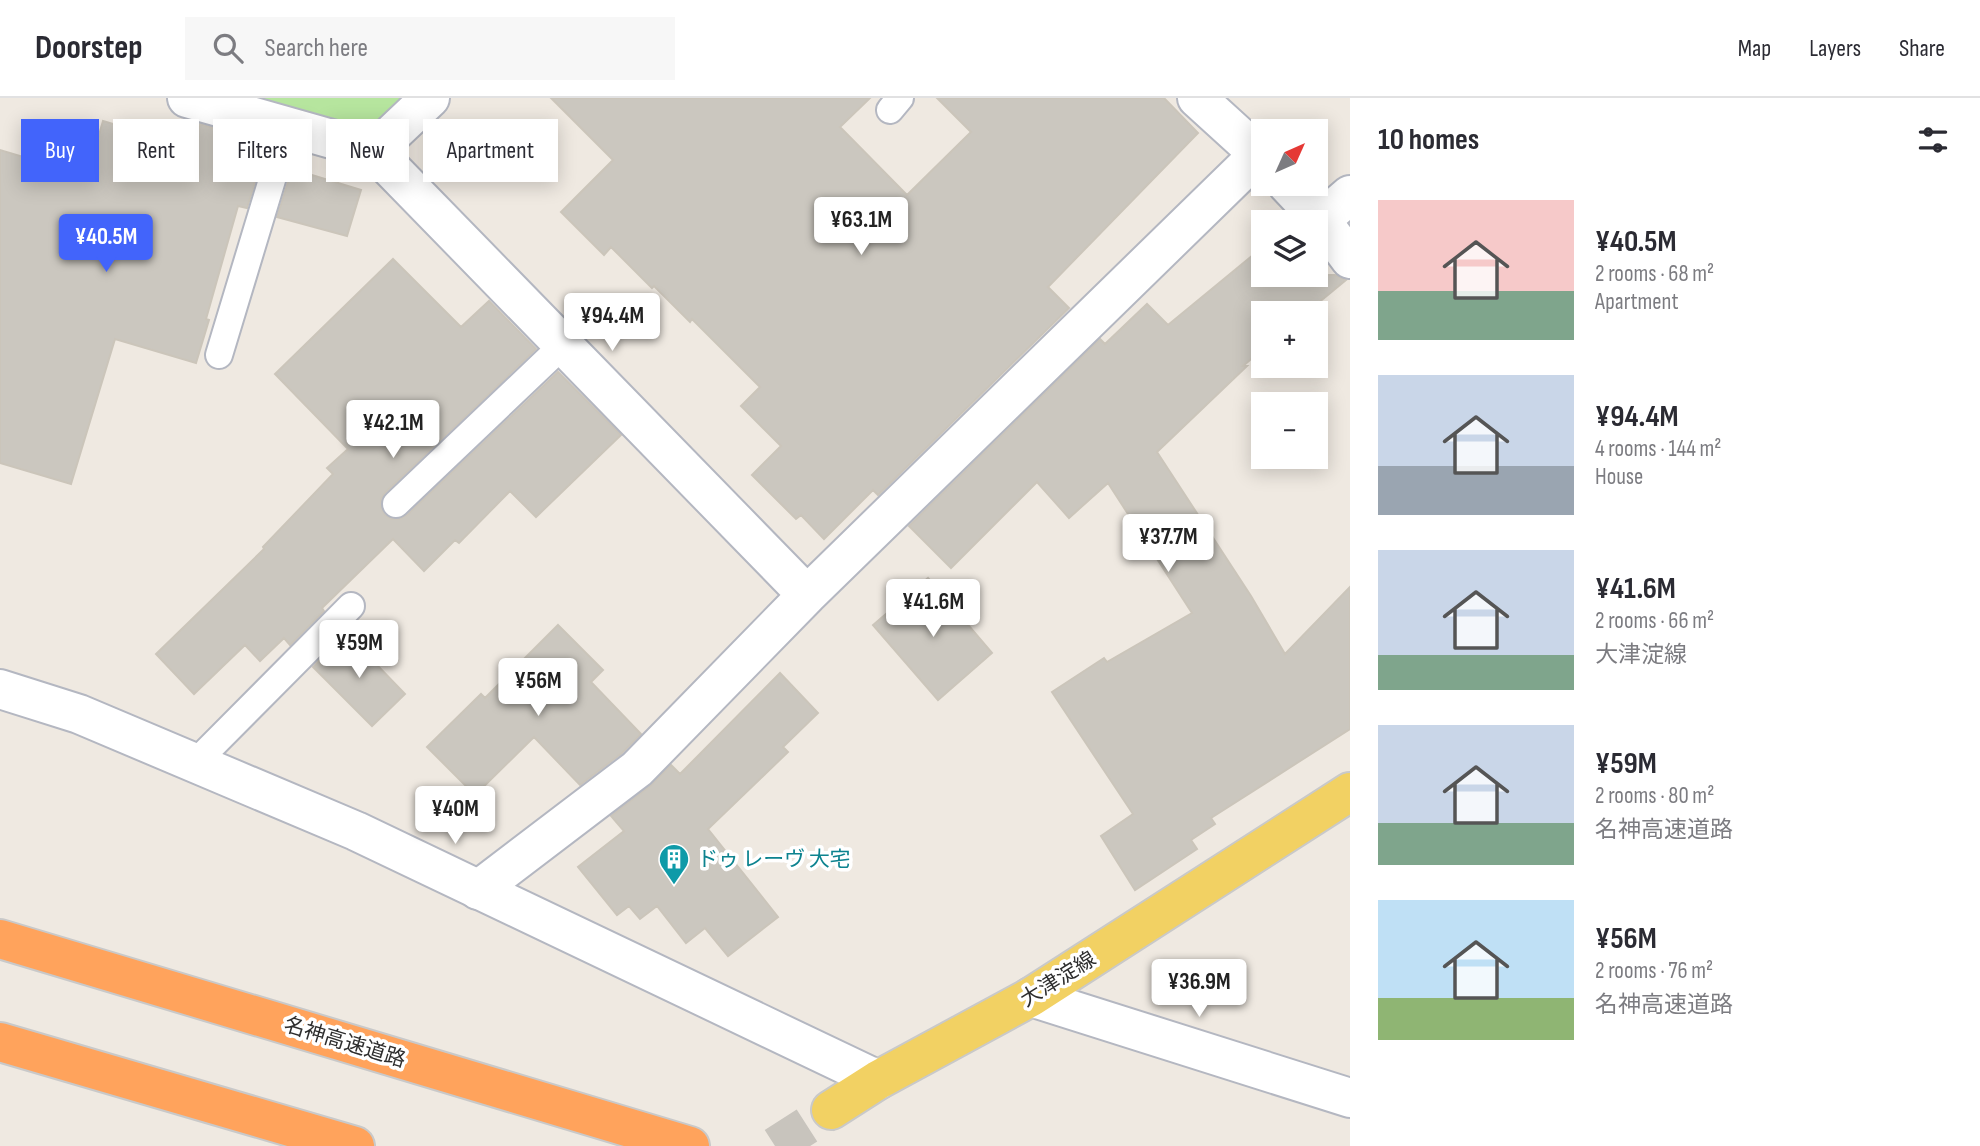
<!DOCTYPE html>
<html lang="en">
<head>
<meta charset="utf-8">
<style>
  :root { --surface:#fff; --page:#f7f7f7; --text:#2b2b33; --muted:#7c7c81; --line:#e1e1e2; --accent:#4264fb }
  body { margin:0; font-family:"Sofia Sans Condensed","Noto Sans JP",sans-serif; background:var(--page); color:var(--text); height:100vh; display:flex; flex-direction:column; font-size:26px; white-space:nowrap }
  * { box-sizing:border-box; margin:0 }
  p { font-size:23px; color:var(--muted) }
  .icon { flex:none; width:38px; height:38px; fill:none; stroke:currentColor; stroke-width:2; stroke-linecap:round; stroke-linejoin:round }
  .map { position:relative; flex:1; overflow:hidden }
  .side { display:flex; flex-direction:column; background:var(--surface); width:630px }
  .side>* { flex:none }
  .guide { position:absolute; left:21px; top:21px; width:665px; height:63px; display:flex; gap:14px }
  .needle { width:46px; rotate:45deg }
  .fabs { position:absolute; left:1251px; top:21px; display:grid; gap:14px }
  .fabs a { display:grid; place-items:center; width:77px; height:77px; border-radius:0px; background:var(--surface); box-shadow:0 4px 18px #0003; font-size:35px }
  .price { position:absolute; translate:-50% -60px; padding:0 16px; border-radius:7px; background:#fff; color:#222; font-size:23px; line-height:46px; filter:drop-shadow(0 2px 4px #0008) }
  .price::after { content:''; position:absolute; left:50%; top:42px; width:21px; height:16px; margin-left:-10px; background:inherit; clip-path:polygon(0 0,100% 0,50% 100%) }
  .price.current { background:var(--accent); color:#fff }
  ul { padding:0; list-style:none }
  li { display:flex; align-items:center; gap:21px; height:175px; padding:0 28px }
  li span { display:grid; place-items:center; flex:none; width:196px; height:140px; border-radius:0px; color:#555 }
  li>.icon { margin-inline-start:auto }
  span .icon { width:84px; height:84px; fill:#fffc; stroke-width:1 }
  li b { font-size:30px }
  h2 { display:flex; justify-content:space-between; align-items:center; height:84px; padding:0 28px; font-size:30px }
  .chip { padding:0 24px; border-radius:0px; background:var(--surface); box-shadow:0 4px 18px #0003; font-size:24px; line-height:63px }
  .chip.current { background:var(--accent); color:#fff }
  header { display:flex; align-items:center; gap:42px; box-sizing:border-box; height:98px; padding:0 35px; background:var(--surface); border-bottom:2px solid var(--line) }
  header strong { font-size:33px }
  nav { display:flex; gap:38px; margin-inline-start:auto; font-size:24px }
  .search { width:490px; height:63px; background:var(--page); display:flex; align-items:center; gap:18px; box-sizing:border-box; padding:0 24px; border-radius:0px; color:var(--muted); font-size:26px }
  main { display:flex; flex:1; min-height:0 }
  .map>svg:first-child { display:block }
  .green { fill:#b6e59e }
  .building { fill:#cbc7bf; stroke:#cbc5ba; stroke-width:2 }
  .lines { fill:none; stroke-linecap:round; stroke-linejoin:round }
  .primary-tunnel { stroke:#c8c4bd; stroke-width:38; stroke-dasharray:38 19; stroke-linecap:butt }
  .lane-casing { stroke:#b4b7c1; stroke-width:30 }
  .street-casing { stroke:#b4b7c1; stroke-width:42 }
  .secondary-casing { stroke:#b4b7c1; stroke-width:42 }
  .primary-casing { stroke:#c9c9c9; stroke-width:42 }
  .highway-casing { stroke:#c9c9c9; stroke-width:42 }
  .lane { stroke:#fff; stroke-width:26 }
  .street { stroke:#fff; stroke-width:38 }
  .secondary { stroke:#fff; stroke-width:38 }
  .primary { stroke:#f2d163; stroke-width:38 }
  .highway { stroke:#ffa35c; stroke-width:38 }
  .labels { text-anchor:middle; stroke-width:7; stroke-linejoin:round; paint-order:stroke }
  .culture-label { font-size:21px; fill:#0d838f; stroke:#fff; text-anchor:start }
  .street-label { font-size:21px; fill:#2e2e2e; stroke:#fff }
</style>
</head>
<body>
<header>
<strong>Doorstep</strong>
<div class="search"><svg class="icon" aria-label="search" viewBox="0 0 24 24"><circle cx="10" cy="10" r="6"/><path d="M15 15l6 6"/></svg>Search here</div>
<nav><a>Map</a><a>Layers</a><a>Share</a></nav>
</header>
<main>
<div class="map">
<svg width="1350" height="1048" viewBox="0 0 1350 1048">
  <rect width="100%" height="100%" fill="#efe9e1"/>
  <path class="green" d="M257,0h151l-36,29 -11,1z"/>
  <path class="building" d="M551,0h319l-30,29 67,68 64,-63 -34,-34h227l34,35 -150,154 21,21 -191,187 -5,-5 -49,49 -23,-24 -5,4 -44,-44 29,-29 -40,-40 19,-19 -68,-68 -2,3 -36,-36 -2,2 -41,-41 -7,8 -43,-43 52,-52z
    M103,23l90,27 7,-24 45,13 -1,4 19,6 -4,12 3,1 -15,48 -9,-2 -32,113 3,1 -13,43 -81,-24 -44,145 -71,-21v-313l87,26z
    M292,71l69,21 -14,46 -70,-19z
    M1264,148v29h71l11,5 -40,33h-42v35l-21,18h4l-90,86 94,144 34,58 65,-67v142l-139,89 4,6 -24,16 6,9 -62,41 -34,-54 32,-22 -81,-122 52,-34 3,4 85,-49 -84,-130 -39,35 -32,-36 -86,86 -42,-42 191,-187 5,5 42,-40 21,21z
    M393,161l68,68 28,-26 47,48 -151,144 -4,6v8l4,8 7,4h7l8,-4 151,-143 63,63 -85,82 -26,-26 -51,52 -4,-3 -31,31 -31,-32 -71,69 2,3 -34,34 -6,-7 -24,23 -15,-16 -51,49 -38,-40 108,-105 -1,-2 70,-73 -6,-6 21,-19 -73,-75z
    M928,480l64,75 -54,47 -65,-75z
    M558,527l45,45 -12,12 50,52 -19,19 -42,32 -46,-48 -59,58 -48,-48 54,-53 4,4z
    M346,535l59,61 -33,32 -59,-59z
    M780,575l38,40 -35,34 5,5 -80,77 70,88 -50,39 -23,-28 -19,15 -29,-37 -17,13 -11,-13 -12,9 -39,-48 46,-36 -13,-15 39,-30 21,-21 9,9z"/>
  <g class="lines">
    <path class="primary-tunnel" d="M775,1048l56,-36"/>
    <g class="lane-casing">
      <path id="lane" d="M890,12l10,-12
        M219,257l69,-228
        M396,406l167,-159
        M195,665l156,-157"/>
    </g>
    <g class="street-casing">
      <path id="street" d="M187,0l187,53 56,-53
        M1197,0l67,61
        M374,53l433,444
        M1287,86l34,36 29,39
        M1321,122l29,-25
        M478,792l159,-121 170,-174 452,-441"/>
    </g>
    <g class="secondary-casing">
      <path id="secondary" d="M0,591l79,25 277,117 522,249
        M1031,899l319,101"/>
    </g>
    <g class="primary-casing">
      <path id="primary" d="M831,1012l47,-30 153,-83 319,-205"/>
    </g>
    <g class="highway-casing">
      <path id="highway" d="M0,841l690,207
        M0,944l355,104"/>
    </g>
    <use href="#lane" class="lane"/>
    <use href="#street" class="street"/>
    <use href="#secondary" class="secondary"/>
    <use href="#primary" class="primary"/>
    <use href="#highway" class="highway"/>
  </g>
  <defs>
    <g id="building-pin" transform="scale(1.575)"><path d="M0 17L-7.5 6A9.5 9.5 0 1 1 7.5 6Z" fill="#0f9aa8" stroke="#fff"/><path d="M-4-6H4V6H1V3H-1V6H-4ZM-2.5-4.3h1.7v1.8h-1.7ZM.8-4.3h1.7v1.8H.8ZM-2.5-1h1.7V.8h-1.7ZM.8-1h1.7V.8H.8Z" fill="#fff"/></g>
  </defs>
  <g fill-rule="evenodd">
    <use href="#building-pin" x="674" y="761"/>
  </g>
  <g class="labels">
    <g class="culture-label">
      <text x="697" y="768">ドゥ レーヴ 大宅</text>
    </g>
    <g class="street-label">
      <text transform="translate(1058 881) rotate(-32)" y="7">大津淀線</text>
      <text transform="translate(345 944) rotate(17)" y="7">名神高速道路</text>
    </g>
  </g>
</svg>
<div class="fabs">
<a><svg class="needle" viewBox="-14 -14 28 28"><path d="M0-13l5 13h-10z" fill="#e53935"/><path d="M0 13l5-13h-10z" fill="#7c7c81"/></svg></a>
<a><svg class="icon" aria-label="layers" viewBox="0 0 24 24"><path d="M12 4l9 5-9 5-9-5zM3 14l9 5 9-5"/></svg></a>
<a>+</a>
<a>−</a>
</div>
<b class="price" style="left:861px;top:159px">¥63.1M</b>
<b class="price current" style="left:106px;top:176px">¥40.5M</b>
<b class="price" style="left:612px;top:255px">¥94.4M</b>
<b class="price" style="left:393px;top:362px">¥42.1M</b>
<b class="price" style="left:1168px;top:476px">¥37.7M</b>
<b class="price" style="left:933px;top:541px">¥41.6M</b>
<b class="price" style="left:359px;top:582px">¥59M</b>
<b class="price" style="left:538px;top:620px">¥56M</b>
<b class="price" style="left:455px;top:748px">¥40M</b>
<b class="price" style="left:1199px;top:921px">¥36.9M</b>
<div class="guide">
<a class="chip current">Buy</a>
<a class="chip">Rent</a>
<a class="chip">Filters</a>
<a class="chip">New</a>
<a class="chip">Apartment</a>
</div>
</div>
<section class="side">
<h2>10 homes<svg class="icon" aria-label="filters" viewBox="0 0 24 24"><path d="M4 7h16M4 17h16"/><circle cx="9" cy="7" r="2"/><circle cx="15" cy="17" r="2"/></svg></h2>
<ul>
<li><span style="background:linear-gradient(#f6c9c9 65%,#7fa58c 0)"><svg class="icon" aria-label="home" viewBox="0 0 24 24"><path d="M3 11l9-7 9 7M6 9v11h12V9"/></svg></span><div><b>¥40.5M</b><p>2 rooms · 68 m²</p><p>Apartment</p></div></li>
<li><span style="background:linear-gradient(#c9d6e8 65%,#9aa5b1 0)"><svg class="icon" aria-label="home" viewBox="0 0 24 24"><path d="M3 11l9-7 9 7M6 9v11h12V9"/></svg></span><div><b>¥94.4M</b><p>4 rooms · 144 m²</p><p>House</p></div></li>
<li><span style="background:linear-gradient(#c9d6e8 75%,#7fa58c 0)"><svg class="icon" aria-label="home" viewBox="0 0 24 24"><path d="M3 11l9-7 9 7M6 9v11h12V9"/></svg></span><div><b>¥41.6M</b><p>2 rooms · 66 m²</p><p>大津淀線</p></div></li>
<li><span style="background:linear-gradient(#c9d6e8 70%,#7fa58c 0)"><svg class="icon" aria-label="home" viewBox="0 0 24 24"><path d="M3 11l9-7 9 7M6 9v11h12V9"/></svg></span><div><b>¥59M</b><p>2 rooms · 80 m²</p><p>名神高速道路</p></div></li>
<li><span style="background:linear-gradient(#bfe0f5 70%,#8fb573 0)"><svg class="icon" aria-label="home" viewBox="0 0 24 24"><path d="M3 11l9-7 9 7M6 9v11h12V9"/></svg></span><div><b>¥56M</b><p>2 rooms · 76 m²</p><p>名神高速道路</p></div></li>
</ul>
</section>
</main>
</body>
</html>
